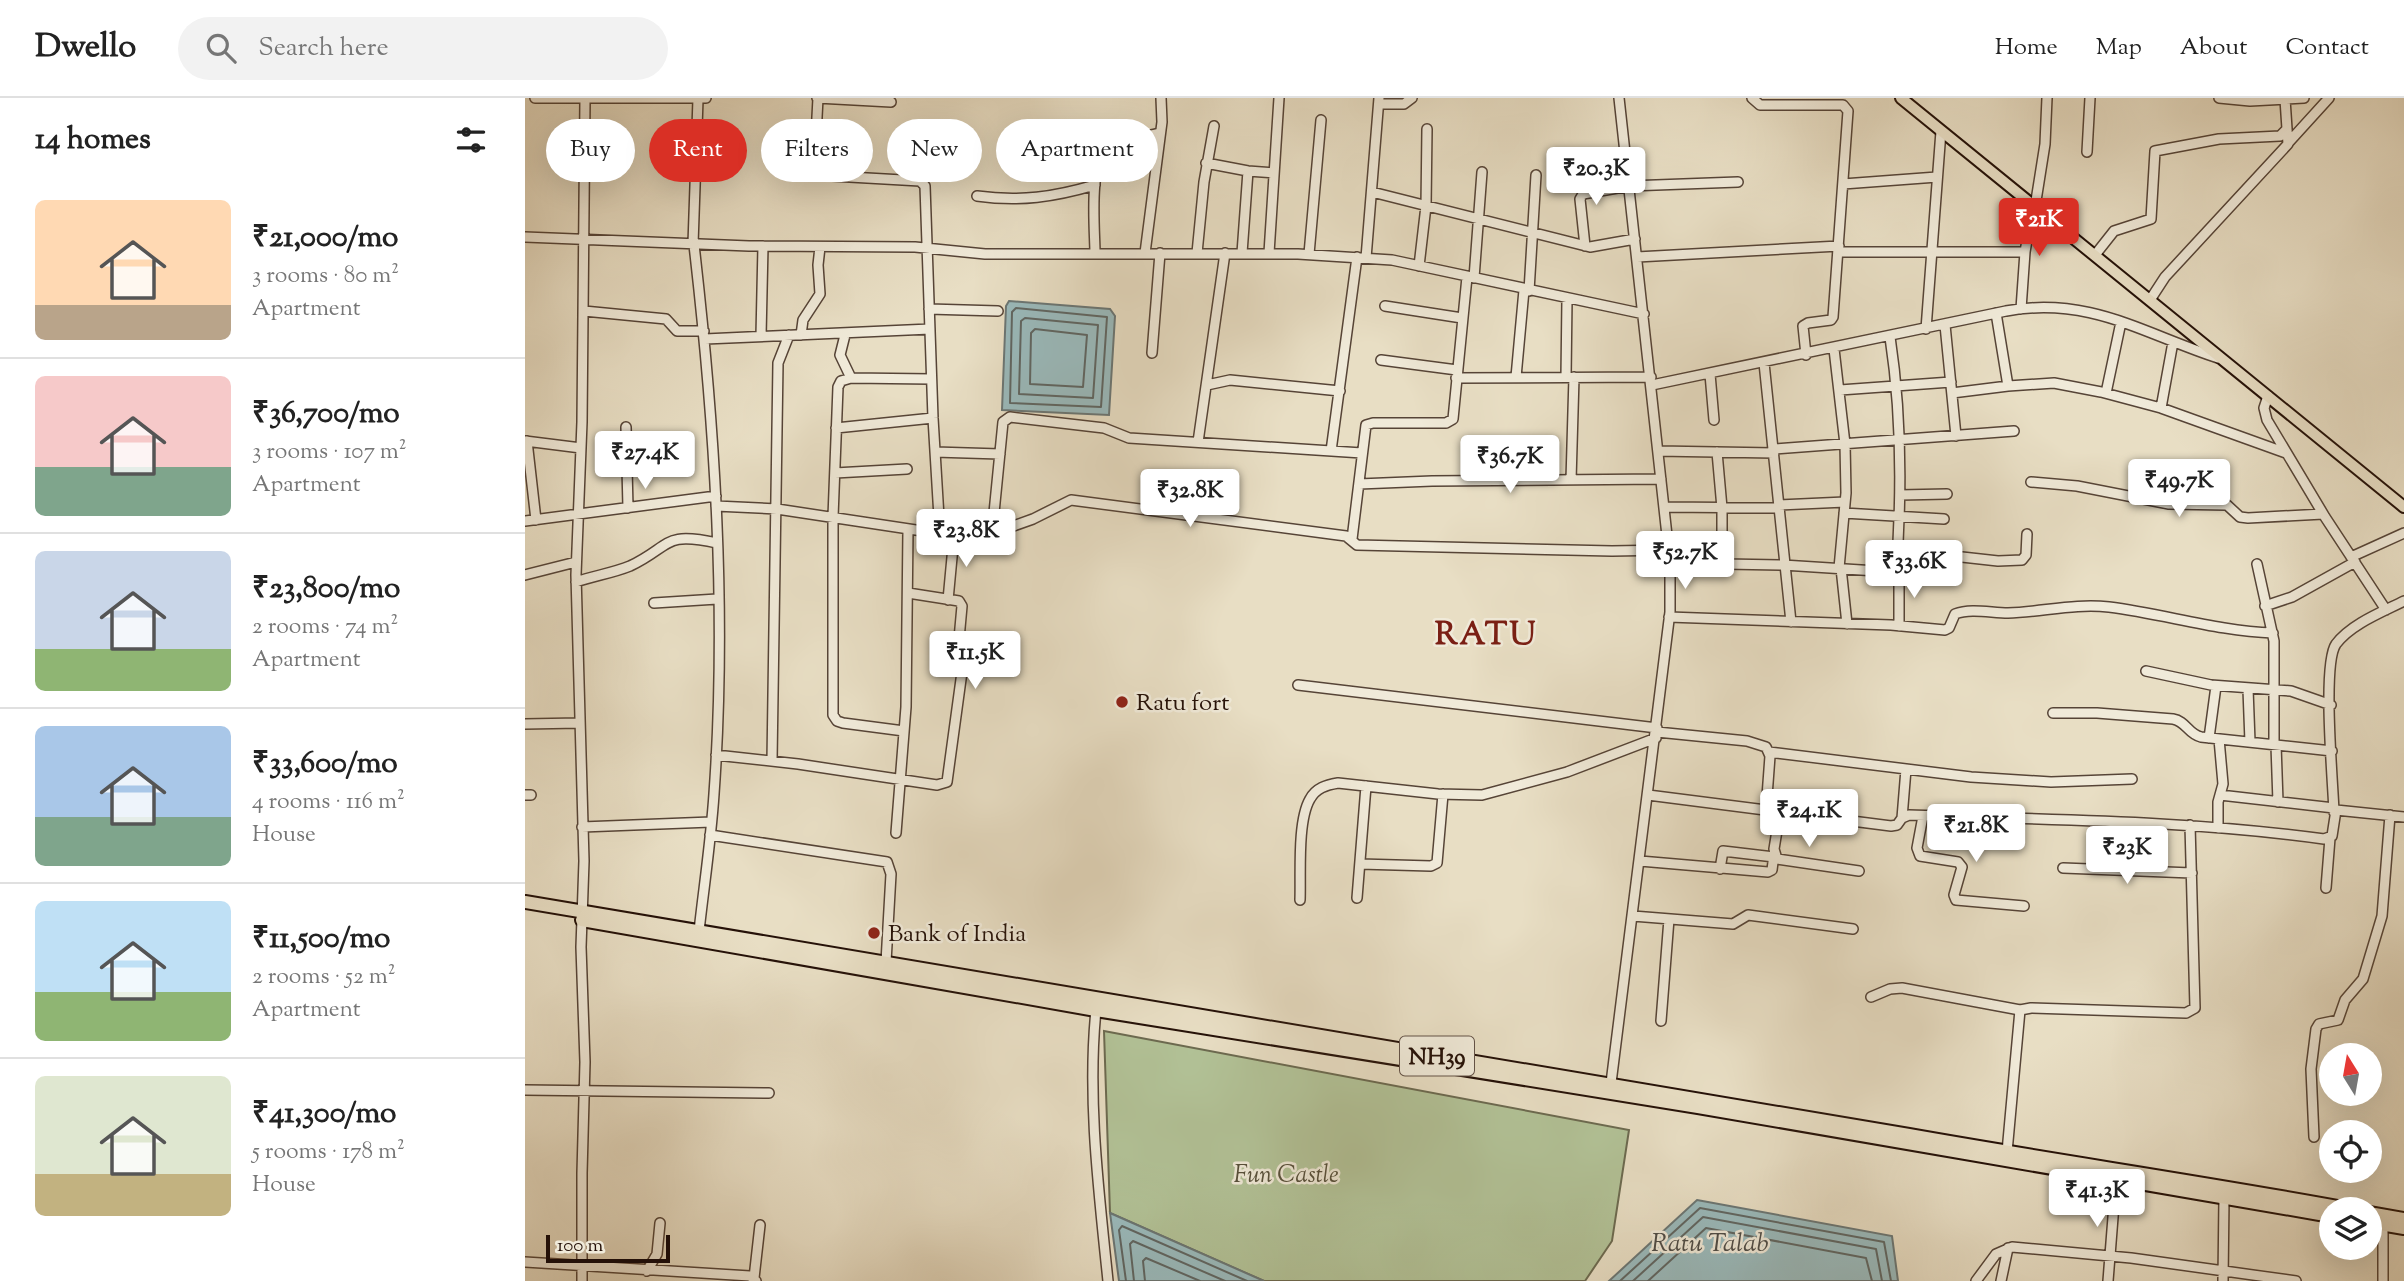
<!DOCTYPE html>
<html lang="en">
<head>
<meta charset="utf-8">
<style>
  :root { --surface:#fff; --page:#f2f2f2; --text:#222; --muted:#767676; --line:#e0e0e0; --accent:#d93025 }
  body { margin:0; font-family:"Sorts Mill Goudy",serif; background:var(--page); color:var(--text); height:100vh; display:flex; flex-direction:column; font-size:26px; white-space:nowrap }
  * { box-sizing:border-box; margin:0 }
  p { font-size:23px; color:var(--muted) }
  .icon { flex:none; width:38px; height:38px; fill:none; stroke:currentColor; stroke-width:2; stroke-linecap:round; stroke-linejoin:round }
  .map { position:relative; flex:1; overflow:hidden }
  .drawer { display:flex; flex-direction:column; background:var(--surface); width:525px }
  .drawer>* { flex:none }
  .guide { position:absolute; left:21px; top:21px; width:665px; height:63px; display:flex; gap:14px }
  .needle { width:46px; rotate:349deg }
  .tools { position:absolute; left:1794px; top:945px; display:grid; gap:14px }
  .tools a { display:grid; place-items:center; width:63px; height:63px; border-radius:50%; background:var(--surface); box-shadow:0 7px 28px #0002; font-size:35px }
  .scale { position:absolute; left:21px; bottom:18px; width:124px; box-sizing:border-box; padding-left:7px; border:4px solid #251108; border-top:0; font-size:19px; line-height:24px; white-space:nowrap; color:#251108; -webkit-text-stroke:5px #f0ead9; paint-order:stroke }
  .price { position:absolute; translate:-50% -60px; padding:0 16px; border-radius:7px; background:#fff; color:#222; font-size:23px; line-height:46px; filter:drop-shadow(0 2px 4px #0008) }
  .price::after { content:''; position:absolute; left:50%; top:42px; width:21px; height:16px; margin-left:-10px; background:inherit; clip-path:polygon(0 0,100% 0,50% 100%) }
  .price.on { background:var(--accent); color:#fff }
  ul { padding:0; list-style:none }
  li { display:flex; align-items:center; gap:21px; height:175px; padding:0 35px }
  li+li { border-top:2px solid var(--line) }
  li span { display:grid; place-items:center; flex:none; width:196px; height:140px; border-radius:10px; color:#555 }
  li>.icon { margin-inline-start:auto }
  span .icon { width:84px; height:84px; fill:#fffc; stroke-width:1 }
  li b { font-size:30px }
  h2 { display:flex; justify-content:space-between; align-items:center; height:84px; padding:0 35px; font-size:30px }
  .pill { padding:0 24px; border-radius:32px; background:var(--surface); box-shadow:0 7px 28px #0002; font-size:24px; line-height:63px }
  .pill.on { background:var(--accent); color:#fff }
  header { display:flex; align-items:center; gap:42px; box-sizing:border-box; height:98px; padding:0 35px; background:var(--surface); border-bottom:2px solid var(--line) }
  header strong { font-size:33px }
  nav { display:flex; gap:38px; margin-inline-start:auto; font-size:24px }
  .search { width:490px; height:63px; background:var(--page); display:flex; align-items:center; gap:18px; box-sizing:border-box; padding:0 24px; border-radius:38px; color:var(--muted); font-size:26px }
  main { display:flex; flex:1; min-height:0 }
  .map>svg:first-child { display:block }
  .green { fill:#b2c297; stroke:#6c6a50; stroke-width:2 }
  .water { fill:#9ababc; stroke:#6b7674; stroke-width:2 }
  .lines { fill:none; stroke-linecap:round; stroke-linejoin:round }
  .shore { stroke:#606662; stroke-width:2 }
  .minor-casing { stroke:#564437; stroke-width:12 }
  .major-casing { stroke:#251108; stroke-width:14 }
  .highway-casing { stroke:#251108; stroke-width:16 }
  .minor { stroke:#f0ead9; stroke-width:9 }
  .major { stroke:#e8dec4; stroke-width:10 }
  .highway { stroke:#e8dec4; stroke-width:12 }
  .poi-dot { fill:#8f2418; stroke:#f0ead9; stroke-width:2.5 }
  .labels { text-anchor:middle; stroke-width:5; stroke-linejoin:round; paint-order:stroke }
  .shield { fill:#f0ead9; stroke:#625247; stroke-width:2 }
  .shield-label { font-size:23px; font-weight:bold; fill:#251108 }
  .poi-label { font-size:24px; fill:#251108; stroke:#f0ead9; text-anchor:start }
  .park-label { font-size:24px; font-style:italic; fill:#564f3a; stroke:#f0ead9 }
  .water-label { font-size:26px; font-style:italic; fill:#4e4c47; stroke:#f0ead9 }
  .district-label { font-size:32px; font-weight:bold; letter-spacing:2px; fill:#7a1f14; stroke:#f0ead9 }
</style>
</head>
<body>
<header>
<strong>Dwello</strong>
<div class="search"><svg class="icon" aria-label="search" viewBox="0 0 24 24"><circle cx="10" cy="10" r="6"/><path d="M15 15l6 6"/></svg>Search here</div>
<nav><a>Home</a><a>Map</a><a>About</a><a>Contact</a></nav>
</header>
<main>
<section class="drawer">
<h2>14 homes<svg class="icon" aria-label="filters" viewBox="0 0 24 24"><path d="M4 7h16M4 17h16"/><circle cx="9" cy="7" r="2"/><circle cx="15" cy="17" r="2"/></svg></h2>
<ul>
<li><span style="background:linear-gradient(#ffd9b3 75%,#b9a48a 0)"><svg class="icon" aria-label="home" viewBox="0 0 24 24"><path d="M3 11l9-7 9 7M6 9v11h12V9"/></svg></span><div><b>₹21,000/mo</b><p>3 rooms · 80 m²</p><p>Apartment</p></div></li>
<li><span style="background:linear-gradient(#f6c9c9 65%,#7fa58c 0)"><svg class="icon" aria-label="home" viewBox="0 0 24 24"><path d="M3 11l9-7 9 7M6 9v11h12V9"/></svg></span><div><b>₹36,700/mo</b><p>3 rooms · 107 m²</p><p>Apartment</p></div></li>
<li><span style="background:linear-gradient(#c9d6e8 70%,#8fb573 0)"><svg class="icon" aria-label="home" viewBox="0 0 24 24"><path d="M3 11l9-7 9 7M6 9v11h12V9"/></svg></span><div><b>₹23,800/mo</b><p>2 rooms · 74 m²</p><p>Apartment</p></div></li>
<li><span style="background:linear-gradient(#a9c7e8 65%,#7fa58c 0)"><svg class="icon" aria-label="home" viewBox="0 0 24 24"><path d="M3 11l9-7 9 7M6 9v11h12V9"/></svg></span><div><b>₹33,600/mo</b><p>4 rooms · 116 m²</p><p>House</p></div></li>
<li><span style="background:linear-gradient(#bfe0f5 65%,#8fb573 0)"><svg class="icon" aria-label="home" viewBox="0 0 24 24"><path d="M3 11l9-7 9 7M6 9v11h12V9"/></svg></span><div><b>₹11,500/mo</b><p>2 rooms · 52 m²</p><p>Apartment</p></div></li>
<li><span style="background:linear-gradient(#dfe7d0 70%,#c2b280 0)"><svg class="icon" aria-label="home" viewBox="0 0 24 24"><path d="M3 11l9-7 9 7M6 9v11h12V9"/></svg></span><div><b>₹41,300/mo</b><p>5 rooms · 178 m²</p><p>House</p></div></li>
</ul>
</section>
<div class="map">
<svg width="1879" height="1183" viewBox="0 0 1879 1183">
  <rect width="100%" height="100%" fill="#e8dec4"/>
  <filter id="stains"><feTurbulence type="fractalNoise" baseFrequency=".00286" numOctaves="4"/><feColorMatrix values="0 0 0 0 .2 0 0 0 0 .09 0 0 0 0 .02 0 0 0 .5 -.17"/></filter>
  <radialGradient id="worn" r=".72"><stop offset=".6" stop-color="#630" stop-opacity="0"/><stop offset="1" stop-color="#630" stop-opacity=".3"/></radialGradient>
  <path class="green" d="M579,933l525,99 -17,111 -27,40h-321l-154,-68z"/>
  <path class="water" d="M484,203l101,8 5,7 -6,99 -107,-5 4,-104z
    M1172,1102l195,36 6,45h-289z
    M585,1115l154,68h-145z"/>
  <g class="lines">
    <path class="shore" d="M491,210l91,9 -6,90 -91,-4 2,-91z
      M500,220l73,7 -5,73 -74,-4 2,-73z
      M510,231l52,6 -4,52 -53,-3 1,-51z
      M601,1183l-7,-51 3,-4 125,55
      M609,1183l-4,-37 3,-3 92,40
      M620,1183l-2,-20 3,-3 54,23
      M1095,1183l80,-73 184,34 7,39
      M1108,1183l70,-64 173,32 6,32
      M1123,1183l58,-53 160,30 6,23"/>
    <g class="minor-casing">
      <path id="minor" d="M10,0h171
        M292,0l74,4
        M293,0l-3,57 13,10 4,11 88,5 5,5 8,232 7,116
        M1227,0l8,7h83l5,6 -15,206 -2,3 -23,3 -5,3 3,29
        M1694,0l31,3 54,-3
        M854,6h25l8,-6
        M1764,44l40,-44
        M1562,54l3,-54
        M681,65l42,8 26,2
        M1318,86l94,-7
        M847,94l218,55 45,-8
        M452,98c43,6 77,1 118,-11
        M1510,109l10,-63 2,-46
        M0,139l224,9 166,1 70,7h313l94,6 252,54
        M168,146l5,-145
        M169,147c21,182 33,366 20,549 -3,46 -10,92 -15,137
        M1060,148l-5,-47 3,-5 46,-8 109,-4
        M1313,154h187
        M620,155l17,-131 -1,-24
        M672,155l7,-71 10,-56
        M717,155l6,-82
        M744,155l10,-155
        M570,156c0,-24 -7,-91 13,-106 13,-10 36,-11 52,-15
        M784,156l12,-134
        M1570,157l19,-24 37,-12 4,-68 64,-12 61,-3 7,-7 -2,-30
        M1112,159l202,-11
        M841,160l13,-160
        M894,168l7,-60 1,-77
        M949,180l8,-106
        M1004,193l7,-116
        M1625,202l15,-23 123,-133 -1,-15
        M860,208l77,12
        M404,211l69,2
        M1496,211l4,-57 8,-47
        M59,213l82,8 11,12h27
        M1471,215l12,73 46,-3 47,9 60,16 125,45
        M1420,227l11,111
        M1401,231l15,-198
        M276,237l2,-15 17,-26 -2,-29 2,-18
        M320,237l-5,20 11,23
        M236,238l2,-90
        M1365,239c12,79 12,157 6,236
        M180,241l225,-10
        M1309,251l11,95 1,49 -7,75
        M627,255l8,-100
        M856,262l76,10
        M1239,265l27,259
        M1185,276l4,46
        M991,279l8,-87
        M1041,279l1,-78
        M931,280l195,-1
        M682,287l23,-5 110,11
        M1127,287l354,-74c83,-15 136,22 212,47
        M1315,292l111,-8
        M1427,295l56,-7
        M1581,295l15,-71
        M1743,298l-4,12 3,12 58,97 61,93
        M1636,310l12,-66
        M101,329l2,81
        M311,330l97,-10
        M0,343l56,7
        M2,343l9,79
        M673,344l27,-189
        M1249,351l240,-18
        M806,353l26,-194
        M1133,353l116,2
        M410,354l65,2
        M1192,354l5,56v56
        M310,375l72,-4
        M1046,382l3,-103
        M1506,384l46,4 92,18 58,1 13,12 8,1 75,-4
        M834,386l73,-3 229,-2
        M1375,397l47,-1
        M1254,407l66,-3
        M191,408l61,3 185,28 43,-8 28,-10 38,-19 275,36 11,9 255,6 56,-1
        M1139,409l115,1
        M1319,415l100,6
        M0,423l191,-25
        M467,435l11,-111 7,-5 94,11 25,10 233,15
        M827,441l14,-114 7,-2h73l7,-4 14,-142
        M1826,459l53,-24
        M1145,465l113,2 156,10 6,-4 2,-13 6,-2 45,5 24,-1 4,-5 1,-21
        M1732,466l17,77v103
        M1316,470l6,56
        M0,477l51,-13
        M51,484c17,-6 37,-9 54,-16 42,-20 32,-35 87,-23
        M423,502l6,-64
        M129,505l63,-4
        M1740,508l27,-9 63,-35
        M1144,519l222,8 54,5 4,-2 6,-14c16,-6 36,-1 53,-1 34,-1 67,-10 101,-6 56,7 108,24 164,26
        M1374,528v-53
        M1621,573l65,14 80,6 40,14
        M773,587l359,43
        M1723,591l2,53
        M1528,615h44l76,6c13,2 15,15 28,18l131,14
        M0,626l54,-1
        M379,633l-61,-8 -6,-2 -4,-6v-198l5,-130 3,-6 10,-3 80,1
        M1132,634l90,9 19,6 4,9 -4,54
        M1684,640l7,-52
        M1751,647l2,57
        M1244,654l202,25 80,5 81,-3
        M191,657l82,9 139,21 10,-3 18,-132 -6,-11 3,-33 -3,-5 -51,-8
        M247,663l6,-398 11,-28
        M0,697h6
        M1123,697l243,31 6,-1 5,-7 7,-3c139,5 277,5 415,24l8,-3 4,-26 68,7
        M1695,697l114,13
        M1255,714l-6,37 3,10 82,12
        M1809,714c-1,-30 -12,-148 2,-168 15,-20 46,-32 68,-43
        M1398,718l-6,32 3,8 38,6 4,5 -8,28 2,5 68,6
        M1377,720l4,-49
        M57,729l129,-5
        M1693,730v-26l5,-18 -4,-45
        M371,735l10,-126 2,-177
        M185,737l177,27 4,12 -5,88
        M1115,763l128,11 4,-2 2,-16
        M835,766l71,2 6,-3 6,-69
        M1538,770l129,5
        M1195,771l3,-18 51,6
        M1801,790l4,-50
        M832,800l9,-112
        M775,802c1,-25 -3,-79 10,-101 6,-11 16,-14 28,-16l100,11 44,1 85,-23 89,-34
        M1108,818l100,8 15,-9 105,14
        M1346,899l19,-8 12,-1 118,22
        M571,912c-9,88 3,183 12,271
        M1136,923l8,-102
        M1086,985l59,-471v-49l-51,-465
        M0,992l244,3
        M1789,1039l-3,-68 5,-40 3,-5 19,-4 7,-20 18,-21 19,-63 8,-101
        M1482,1054l13,-142 11,-2 155,5 9,-5 -5,-183
        M0,1164l225,14 6,5
        M122,1173l10,-17 3,-31
        M229,1180l6,-53
        M57,1183v-108l3,-111 -4,-115 3,-86 -8,-286 6,-153 3,-323
        M1451,1183l20,-27 16,-7 119,11 165,23
        M1476,1183l7,-33
        M1583,1183l8,-102
        M1698,1183l1,-83
        M1858,1183v-56"/>
    </g>
    <g class="major-casing">
      <path id="major" d="M1376,0l503,409"/>
    </g>
    <g class="highway-casing">
      <path id="highway" d="M0,804c461,78 923,152 1384,233 146,26 294,47 440,74
        M57,822l514,90 602,97 633,109
        M1844,1115l35,6
        M1844,1124l35,6"/>
    </g>
    <use href="#minor" class="minor"/>
    <use href="#major" class="major"/>
    <use href="#highway" class="highway"/>
  </g>
  <g class="poi-dot">
    <circle cx="597" cy="604" r="7"/>
    <circle cx="349" cy="835" r="7"/>
  </g>
  <g class="labels">
    <rect class="shield" x="875" y="938.5" width="74" height="39" rx="5"/>
    <g class="shield-label">
      <text x="912" y="966">NH39</text>
    </g>
    <g class="poi-label">
      <text x="611" y="612">Ratu fort</text>
      <text x="363" y="843">Bank of India</text>
    </g>
    <g class="park-label">
      <text x="761" y="1084">Fun Castle</text>
    </g>
    <g class="water-label">
      <text x="1185" y="1153">Ratu Talab</text>
    </g>
    <g class="district-label">
      <text x="961" y="546">RATU</text>
    </g>
  </g>
  <rect width="100%" height="100%" filter="url(#stains)"/>
  <rect width="100%" height="100%" fill="url(#worn)"/>
</svg>
<div class="tools">
<a><svg class="needle" viewBox="-14 -14 28 28"><path d="M0-13l5 13h-10z" fill="#e53935"/><path d="M0 13l5-13h-10z" fill="#767676"/></svg></a>
<a><svg class="icon" aria-label="locate" viewBox="0 0 24 24"><circle cx="12" cy="12" r="6"/><path d="M12 2v4M12 18v4M2 12h4M18 12h4"/></svg></a>
<a><svg class="icon" aria-label="layers" viewBox="0 0 24 24"><path d="M12 4l9 5-9 5-9-5zM3 14l9 5 9-5"/></svg></a>
</div>
<div class="scale">100 m</div>
<b class="price" style="left:1071px;top:109px">₹20.3K</b>
<b class="price on" style="left:1514px;top:160px">₹21K</b>
<b class="price" style="left:120px;top:393px">₹27.4K</b>
<b class="price" style="left:985px;top:397px">₹36.7K</b>
<b class="price" style="left:1654px;top:421px">₹49.7K</b>
<b class="price" style="left:665px;top:431px">₹32.8K</b>
<b class="price" style="left:441px;top:471px">₹23.8K</b>
<b class="price" style="left:1160px;top:493px">₹52.7K</b>
<b class="price" style="left:1389px;top:502px">₹33.6K</b>
<b class="price" style="left:450px;top:593px">₹11.5K</b>
<b class="price" style="left:1284px;top:751px">₹24.1K</b>
<b class="price" style="left:1451px;top:766px">₹21.8K</b>
<b class="price" style="left:1602px;top:788px">₹23K</b>
<b class="price" style="left:1572px;top:1131px">₹41.3K</b>
<div class="guide">
<a class="pill">Buy</a>
<a class="pill on">Rent</a>
<a class="pill">Filters</a>
<a class="pill">New</a>
<a class="pill">Apartment</a>
</div>
</div>
</main>
</body>
</html>
